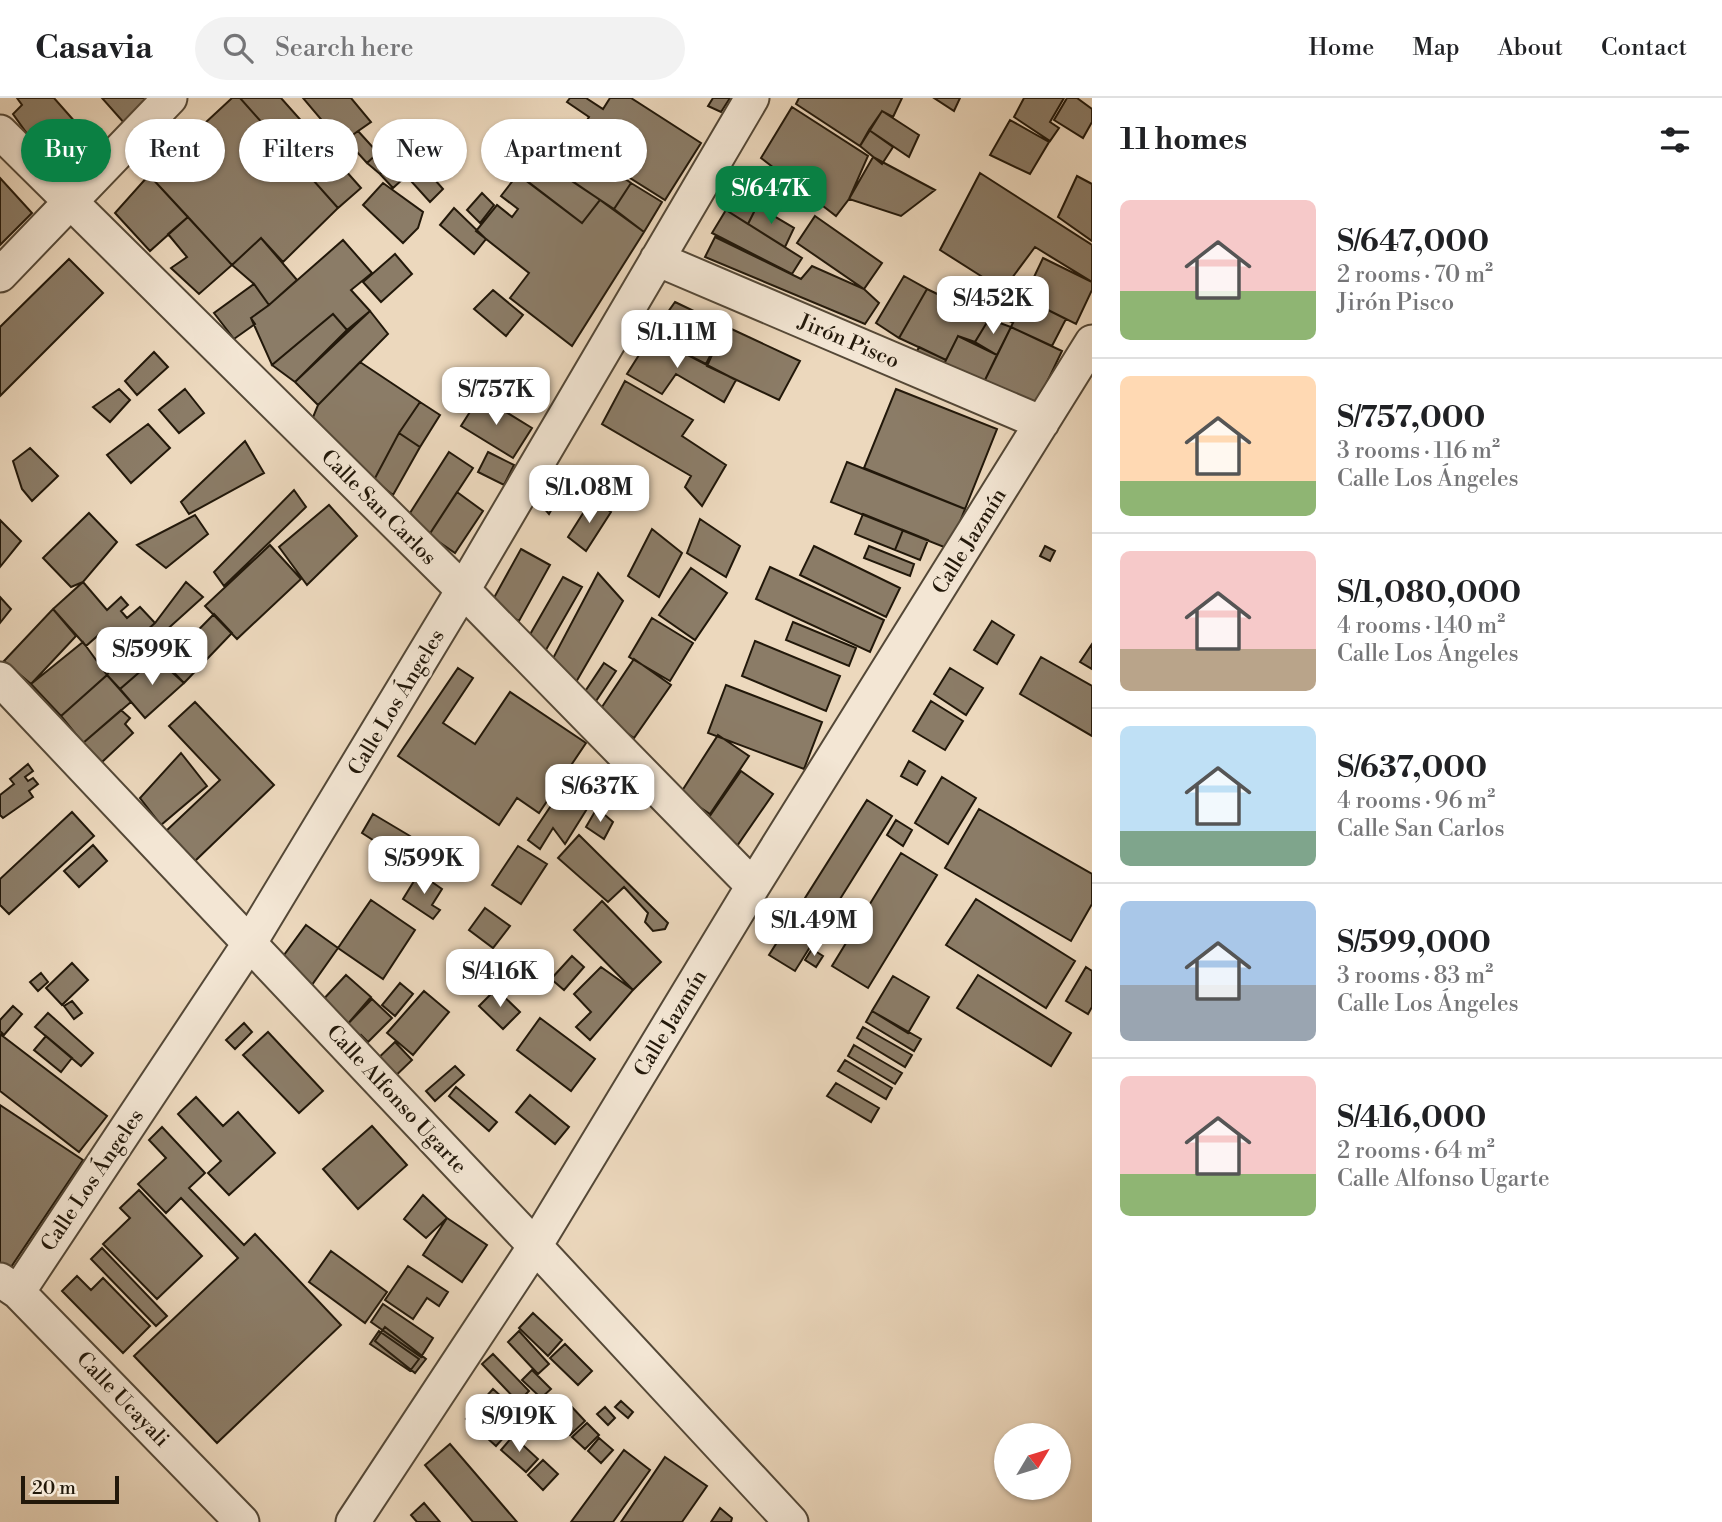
<!DOCTYPE html>
<html lang="en">
<head>
<meta charset="utf-8">
<style>
  :root { --surface:#fff; --page:#f2f2f2; --text:#202124; --muted:#757577; --line:#e0e0e0; --accent:#0b8043 }
  body { margin:0; font-family:"Libre Bodoni",serif; background:var(--page); color:var(--text); height:100vh; display:flex; flex-direction:column; font-size:26px; white-space:nowrap }
  * { box-sizing:border-box; margin:0 }
  p { font-size:23px; color:var(--muted) }
  .icon { flex:none; width:38px; height:38px; fill:none; stroke:currentColor; stroke-width:2; stroke-linecap:round; stroke-linejoin:round }
  .map { position:relative; flex:1; overflow:hidden }
  .side { display:flex; flex-direction:column; background:var(--surface); width:630px }
  .side>* { flex:none }
  .top-card { position:absolute; left:21px; top:21px; width:665px; height:63px; display:flex; gap:14px }
  .needle { width:46px; rotate:52deg }
  .fabs { position:absolute; left:994px; top:1325px; display:grid; gap:14px }
  .fabs a { display:grid; place-items:center; width:77px; height:77px; border-radius:50%; background:var(--surface); box-shadow:0 2px 5px #0004; font-size:35px }
  .scale { position:absolute; left:21px; bottom:18px; width:98px; box-sizing:border-box; padding-left:7px; border:4px solid #22180a; border-top:0; font-size:19px; line-height:24px; white-space:nowrap; color:#22180a; -webkit-text-stroke:5px #f3e6d4; paint-order:stroke }
  .price { position:absolute; translate:-50% -60px; padding:0 16px; border-radius:14px; background:#fff; color:#222; font-size:23px; line-height:46px; filter:drop-shadow(0 2px 4px #0008) }
  .price::after { content:''; position:absolute; left:50%; top:42px; width:21px; height:16px; margin-left:-10px; background:inherit; clip-path:polygon(0 0,100% 0,50% 100%) }
  .price.active { background:var(--accent); color:#fff }
  ul { padding:0; list-style:none }
  li { display:flex; align-items:center; gap:21px; height:175px; padding:0 28px }
  li+li { border-top:2px solid var(--line) }
  li span { display:grid; place-items:center; flex:none; width:196px; height:140px; border-radius:10px; color:#555 }
  li>.icon { margin-inline-start:auto }
  span .icon { width:84px; height:84px; fill:#fffc; stroke-width:1 }
  li b { font-size:30px }
  h2 { display:flex; justify-content:space-between; align-items:center; height:84px; padding:0 28px; font-size:30px }
  .pill { padding:0 24px; border-radius:32px; background:var(--surface); box-shadow:0 2px 5px #0004; font-size:24px; line-height:63px }
  .pill.active { background:var(--accent); color:#fff }
  header { display:flex; align-items:center; gap:42px; box-sizing:border-box; height:98px; padding:0 35px; background:var(--surface); border-bottom:2px solid var(--line) }
  header strong { font-size:33px }
  nav { display:flex; gap:38px; margin-inline-start:auto; font-size:24px }
  .search { width:490px; height:63px; background:var(--page); display:flex; align-items:center; gap:18px; box-sizing:border-box; padding:0 24px; border-radius:38px; color:var(--muted); font-size:26px }
  main { display:flex; flex:1; min-height:0 }
  .map>svg:first-child { display:block }
  .building { fill:#8b7c67; stroke:#22180a; stroke-width:2 }
  .lines { fill:none; stroke-linecap:round; stroke-linejoin:round }
  .minor-casing { stroke:#544837; stroke-width:37 }
  .minor { stroke:#f3e6d4; stroke-width:33 }
  .labels { text-anchor:middle; stroke-width:6; stroke-linejoin:round; paint-order:stroke }
  .street-label { font-size:21px; fill:#22180a; stroke:#f3e6d4 }
</style>
</head>
<body>
<header>
<strong>Casavia</strong>
<div class="search"><svg class="icon" aria-label="search" viewBox="0 0 24 24"><circle cx="10" cy="10" r="6"/><path d="M15 15l6 6"/></svg>Search here</div>
<nav><a>Home</a><a>Map</a><a>About</a><a>Contact</a></nav>
</header>
<main>
<div class="map">
<svg width="1092" height="1424" viewBox="0 0 1092 1424">
  <rect width="100%" height="100%" fill="#ecd8bd"/>
  <filter id="stains"><feTurbulence type="fractalNoise" baseFrequency=".00286" numOctaves="4"/><feColorMatrix values="0 0 0 0 .2 0 0 0 0 .09 0 0 0 0 .02 0 0 0 .5 -.17"/></filter>
  <radialGradient id="worn" r=".72"><stop offset=".6" stop-color="#630" stop-opacity="0"/><stop offset="1" stop-color="#630" stop-opacity=".3"/></radialGradient>
  <path class="building" d="M17,0h37l30,34 -30,25 -21,-26 -5,4 -15,-21 9,-9z
    M102,0h63l-32,35z
    M232,0h8l98,110 -55,54 -22,-24 -29,27 -83,-90z
    M240,0h41l80,90 -23,20z
    M303,0h48l20,24 -30,21z
    M570,0h16l17,11 7,-11h21l70,45 -36,57 -92,-58 16,-25 -22,-15z
    M713,0h17l-9,14 -13,-6z
    M799,0h103l-9,19 -11,-6 -22,35 -64,-42z
    M934,0h26l-6,13z
    M1024,0h40l-14,24 9,6 -9,13 -36,-24z
    M1067,0h10l15,11v13l-9,16 -29,-18z
    M792,9l76,49 -19,43 -13,17 -75,-58z
    M882,13l37,24 -10,22 -40,-27z
    M1010,22l39,22 -19,32 -40,-19z
    M869,32l24,17 -11,17 -22,-18z
    M358,33l20,22 -11,10 -21,-23z
    M564,38l67,47 -17,26 -68,-45z
    M398,40l45,51 -13,13 -48,-53z
    M527,52l73,50 -18,23 -70,-53z
    M378,55l12,12 -10,9 -13,-11z
    M873,59l62,33 -34,26 -52,-17z
    M390,67l14,13 -11,10 -13,-14z
    M980,75l112,72v37l-57,-35 -32,43 -63,-40z
    M518,76l64,49 18,-23 44,32 -72,114 -62,-48 19,-25 -53,-42 21,-26 15,12 6,-8 -17,-13z
    M149,77l39,42 -38,34 -35,-38z
    M1077,78l15,8v57l-34,-24z
    M0,80l32,35 -32,32z
    M383,85l40,29 -5,16 -15,15 -40,-38z
    M631,85l31,19 -18,30 -30,-23z
    M482,95l12,12 -14,18 -13,-13z
    M738,96l19,12 -9,18 -22,-14z
    M757,108l37,22 -9,19 -37,-23z
    M454,110l32,31 -12,15 -34,-29z
    M726,112l76,48 -10,16 -80,-41z
    M815,118l67,47 -18,26 -67,-46z
    M188,119l44,48 -33,29 -28,-26 16,-11 -19,-23z
    M715,139l86,42 11,-13 52,23 15,14 -14,21 -160,-67z
    M261,140l36,42 -28,25 -15,-21 -22,-19z
    M343,142l29,33 -21,17 19,21 -23,19 -14,-16 -61,51 -21,-47 18,-13z
    M395,156l17,20 -31,28 -18,-20z
    M1043,160l49,24v8l-16,34 -52,-26z
    M69,161l34,34 -103,103v-69z
    M904,178l23,13 -28,49 -23,-15z
    M986,185l38,15 -11,25 -38,-19z
    M254,186l15,21 -18,13 4,6 -21,15 -20,-26z
    M927,191l62,30 -14,23 -17,-6 -12,24 -47,-22z
    M493,192l30,25 -17,21 -32,-27z
    M1024,200l42,21 -14,27 -41,-19z
    M675,204l50,24 -19,38 -55,-28z
    M370,213l18,23 -70,71 -23,-23z
    M333,216l14,16 -52,52 -23,-17z
    M989,221l22,8 -14,28 -22,-13z
    M725,228l75,35 -21,39 -72,-34z
    M1011,229l51,24 -27,56 -51,-25z
    M651,238l85,44 -12,22 -48,-28 -14,20 -35,-20z
    M958,238l39,19 -13,27 -41,-16z
    M919,249l27,13 -7,15 -28,-12z
    M154,254l14,15 -31,28 -12,-14z
    M360,264l60,40 -21,31 -25,47 -63,-58 7,-17z
    M625,283l68,39 -11,16 44,29 -24,41 -17,-19 6,-11 -89,-52z
    M119,291l11,11 -20,22 -17,-15z
    M185,291l19,24 -25,20 -20,-23z
    M896,291l101,40 -32,80 -101,-41z
    M480,298l52,32 -19,30 -52,-32z
    M420,304l20,13 -20,32 -21,-14z
    M148,326l22,24 -39,35 -24,-28z
    M399,335l21,14 -27,48 -19,-15z
    M245,343l19,32 -75,41 -8,-12z
    M30,350l28,28 -26,25 -10,-12 -9,-28z
    M449,354l24,16 -44,67 -19,-22z
    M488,354l26,13 -10,20 -26,-13z
    M847,364l118,47 -16,40 -118,-47z
    M551,375l15,11 -17,30 -13,-15z
    M294,392l12,17 -82,79 -10,-14z
    M457,394l26,19 -28,42 -26,-18z
    M592,401l19,13 -25,39 -18,-14z
    M329,407l28,31 -50,49 -28,-38z
    M89,415l28,29 -34,40 -12,5 -28,-29z
    M863,416l40,16 -8,20 -40,-16z
    M195,417l13,19 -42,34 -29,-23z
    M700,421l40,27 -14,31 -39,-24z
    M0,422l21,21 -21,26z
    M652,431l30,24 -23,44 -31,-21z
    M903,432l25,10 -8,20 -25,-10z
    M270,447l31,34 -64,60 -32,-33z
    M814,448l86,42 -14,29 -86,-42z
    M869,448l45,18 -4,12 -46,-18z
    M1045,448l10,5 -5,10 -10,-5z
    M521,451l29,16 -31,56 -29,-16z
    M770,469l114,53 -14,32 -114,-53z
    M691,470l36,25 -32,47 -36,-25z
    M598,475l25,28 -51,88 -22,-25z
    M563,479l19,10 -39,68 -15,-17z
    M83,484l24,28 14,-13 7,8 -7,6 6,7 13,-11 15,16 -34,30 -19,-21 -16,14 -33,-37z
    M186,484l17,15 -41,37 17,16 -15,15 -6,-9 -38,33 -13,-14 14,-22 34,-30z
    M0,499l11,12 -11,14z
    M53,511l23,27 -45,48 -27,-23z
    M214,516l18,19 -48,50 -20,-18z
    M652,520l41,25 -23,38 -41,-24z
    M992,523l22,14 -17,29 -23,-14z
    M793,524l63,26 -7,18 -63,-26z
    M755,543l85,35 -14,35 -84,-35z
    M83,544l24,33 -46,41 -30,-32z
    M1092,546v25l-12,-7z
    M158,558l26,27 -39,35 -25,-29z
    M1041,559l51,29v50l-72,-42z
    M634,561l37,26 -37,53 -36,-25z
    M604,565l12,8 -24,36 -12,-8z
    M458,570l15,10 -30,45 32,21 35,-52 76,51 -47,70 -22,-15 -18,27 -101,-69z
    M950,570l33,20 -17,27 -32,-21z
    M107,577l24,27 -48,41 -22,-27z
    M726,587l96,37 -18,47 -96,-36z
    M931,603l32,20 -18,29 -32,-19z
    M195,604l79,83 -79,76 -29,-30 54,-51 -51,-54z
    M121,612l9,8 -5,6 8,9 -31,29 -19,-19z
    M718,637l31,21 -39,58 -30,-20z
    M181,655l26,33 -46,39 -21,-27z
    M909,663l16,10 -8,14 -16,-9z
    M28,666l5,7 -8,6 3,4 5,-3 5,6 -9,7 4,6 -30,21 -3,-3v-20l14,-11 -4,-5z
    M577,669l8,6 -5,4 6,7 5,-7 4,6 -6,6 6,7 -30,48 -12,-16 -13,21 -12,-9z
    M741,673l32,23 -36,52 -32,-23z
    M942,679l34,21 -28,46 -33,-21z
    M867,702l25,16 -97,155 -26,-16z
    M597,710l16,14 -9,17 -18,-12z
    M979,711l113,65v30l-21,37 -126,-73z
    M72,714l22,24 -85,78 -9,-9v-26z
    M373,716l37,22 -12,20 -36,-23z
    M896,722l16,10 -9,16 -16,-11z
    M579,737l89,88 -3,6 -12,2 -8,-9 3,-9 -24,-26 -16,15 -50,-44z
    M93,747l14,16 -28,26 -15,-16z
    M518,748l29,18 -26,40 -29,-19z
    M901,755l36,22 -69,113 -36,-22z
    M419,775l23,16 -10,16 8,5 -7,9 -30,-20z
    M976,801l99,62 -29,47 -100,-63z
    M371,802l44,30 -32,49 -45,-31z
    M602,803l59,61 -28,28 -59,-60z
    M485,810l25,18 -17,22 -24,-18z
    M306,827l32,23 -29,41 -33,-23z
    M812,851l11,7 -7,11 -11,-7z
    M572,858l12,11 -20,23 -13,-11z
    M72,865l16,17 -26,25 -16,-17z
    M601,869l32,23 -43,50 -14,-13 15,-15 -17,-18z
    M1086,869l6,4v36l-4,7 -22,-13z
    M41,875l7,9 -10,9 -8,-9z
    M346,877l25,22 -25,29 -26,-23z
    M978,877l93,58 -20,33 -94,-58z
    M893,878l36,21 -21,36 -36,-22z
    M400,885l13,11 -18,22 -13,-11z
    M496,891l24,23 -17,17 -24,-23z
    M424,893l25,21 -36,43 -26,-22z
    M372,901l20,19 -24,24 -7,-7 -10,11 -13,-12z
    M72,903l10,12 -8,6 -10,-13z
    M13,908l9,8 -18,21 -4,-4v-11z
    M872,913l49,28 -7,12 -48,-29z
    M48,915l45,40 -12,13 -46,-39z
    M540,920l55,41 -24,32 -54,-41z
    M244,925l8,9 -17,17 -9,-9z
    M863,929l49,28 -7,12 -48,-29z
    M268,934l55,59 -24,22 -56,-58z
    M0,936l107,82 -28,36 -79,-61z
    M46,938l26,22 -11,14 -27,-22z
    M395,944l17,18 -25,24 -17,-18z
    M854,947l48,28 -7,11 -47,-28z
    M845,962l47,28 -6,11 -48,-28z
    M455,968l9,9 -29,26 -9,-10z
    M836,985l43,25 -8,14 -44,-26z
    M456,989l41,35 -8,9 -40,-35z
    M530,997l39,32 -14,17 -39,-32z
    M196,999l27,29 15,-14 37,41 -46,42 -21,-22 13,-12 -43,-47z
    M0,1007l83,55 -74,110 -9,-6z
    M372,1028l35,39 -49,44 -35,-40z
    M162,1029l43,46 -16,15 55,57 11,-11 86,91 -124,118 -83,-87 104,-98 -57,-60 -15,15 -28,-29 28,-26 -17,-18z
    M139,1092l63,66 -45,43 -54,-55 27,-26 -10,-10z
    M423,1097l24,23 -21,20 -22,-19z
    M447,1120l40,27 -25,37 -39,-27z
    M102,1150l65,68 -11,10 -65,-67z
    M331,1153l56,41 -22,31 -56,-41z
    M408,1168l40,26 -9,14 -12,-8 -14,21 -28,-19z
    M77,1178l14,14 12,-12 47,48 -27,27 -61,-62z
    M383,1206l50,34 -12,19 -50,-35z
    M533,1215l29,27 -14,16 -29,-28z
    M385,1229l41,32 -11,14 -40,-32z
    M379,1233l40,28 -9,12 -40,-27z
    M519,1233l30,33 -11,10 -30,-32z
    M565,1246l27,27 -14,14 -28,-27z
    M493,1256l36,37 -11,11 -36,-38z
    M532,1272l19,19 -10,9 -19,-18z
    M493,1291l30,27 -27,30 -30,-27z
    M621,1303l12,11 -5,6 -13,-11z
    M570,1307l15,16 -15,14 -16,-16z
    M605,1309l10,11 -7,7 -11,-11z
    M587,1325l12,12 -14,14 -13,-12z
    M513,1338l25,23 -12,13 -25,-22z
    M599,1340l14,12 -12,13 -13,-12z
    M450,1346l67,78h-44l-48,-57z
    M624,1352l26,20 -37,52h-42z
    M665,1359l42,29 -25,36h-61z
    M543,1362l15,14 -15,16 -15,-15z
    M424,1405l16,19h-23l-6,-7z
    M720,1410l12,10 -1,4h-20z"/>
  <g class="lines">
    <g class="minor-casing">
      <path id="minor" d="M0,34l463,458 290,296
        M657,161l385,164
        M0,177l170,-177
        M0,581l535,567 256,276
        M0,1182l18,12 224,230
        M18,1194l231,-348 214,-354 289,-492
        M353,1424l182,-276 218,-360 339,-544"/>
    </g>
    <use href="#minor" class="minor"/>
  </g>
  <g class="labels">
    <g class="street-label">
      <text transform="translate(849 243) rotate(23)" y="7">Jirón Pisco</text>
      <text transform="translate(379 409) rotate(45)" y="7">Calle San Carlos</text>
      <text transform="translate(969 443) rotate(-58)" y="7">Calle Jazmín</text>
      <text transform="translate(396 604) rotate(-59)" y="7">Calle Los Ángeles</text>
      <text transform="translate(670 925) rotate(-59)" y="7">Calle Jazmín</text>
      <text transform="translate(397 1001) rotate(47)" y="7">Calle Alfonso Ugarte</text>
      <text transform="translate(92 1082) rotate(-56)" y="7">Calle Los Ángeles</text>
      <text transform="translate(123 1301) rotate(46)" y="7">Calle Ucayali</text>
    </g>
  </g>
  <rect width="100%" height="100%" filter="url(#stains)"/>
  <rect width="100%" height="100%" fill="url(#worn)"/>
</svg>
<div class="fabs">
<a><svg class="needle" viewBox="-14 -14 28 28"><path d="M0-13l5 13h-10z" fill="#e53935"/><path d="M0 13l5-13h-10z" fill="#757577"/></svg></a>
</div>
<div class="scale">20 m</div>
<b class="price active" style="left:771px;top:128px">S/647K</b>
<b class="price" style="left:993px;top:238px">S/452K</b>
<b class="price" style="left:677px;top:272px">S/1.11M</b>
<b class="price" style="left:496px;top:329px">S/757K</b>
<b class="price" style="left:589px;top:427px">S/1.08M</b>
<b class="price" style="left:152px;top:589px">S/599K</b>
<b class="price" style="left:600px;top:726px">S/637K</b>
<b class="price" style="left:424px;top:798px">S/599K</b>
<b class="price" style="left:814px;top:860px">S/1.49M</b>
<b class="price" style="left:500px;top:911px">S/416K</b>
<b class="price" style="left:519px;top:1356px">S/919K</b>
<div class="top-card">
<a class="pill active">Buy</a>
<a class="pill">Rent</a>
<a class="pill">Filters</a>
<a class="pill">New</a>
<a class="pill">Apartment</a>
</div>
</div>
<section class="side">
<h2>11 homes<svg class="icon" aria-label="filters" viewBox="0 0 24 24"><path d="M4 7h16M4 17h16"/><circle cx="9" cy="7" r="2"/><circle cx="15" cy="17" r="2"/></svg></h2>
<ul>
<li><span style="background:linear-gradient(#f6c9c9 65%,#8fb573 0)"><svg class="icon" aria-label="home" viewBox="0 0 24 24"><path d="M3 11l9-7 9 7M6 9v11h12V9"/></svg></span><div><b>S/647,000</b><p>2 rooms · 70 m²</p><p>Jirón Pisco</p></div></li>
<li><span style="background:linear-gradient(#ffd9b3 75%,#8fb573 0)"><svg class="icon" aria-label="home" viewBox="0 0 24 24"><path d="M3 11l9-7 9 7M6 9v11h12V9"/></svg></span><div><b>S/757,000</b><p>3 rooms · 116 m²</p><p>Calle Los Ángeles</p></div></li>
<li><span style="background:linear-gradient(#f6c9c9 70%,#b9a48a 0)"><svg class="icon" aria-label="home" viewBox="0 0 24 24"><path d="M3 11l9-7 9 7M6 9v11h12V9"/></svg></span><div><b>S/1,080,000</b><p>4 rooms · 140 m²</p><p>Calle Los Ángeles</p></div></li>
<li><span style="background:linear-gradient(#bfe0f5 75%,#7fa58c 0)"><svg class="icon" aria-label="home" viewBox="0 0 24 24"><path d="M3 11l9-7 9 7M6 9v11h12V9"/></svg></span><div><b>S/637,000</b><p>4 rooms · 96 m²</p><p>Calle San Carlos</p></div></li>
<li><span style="background:linear-gradient(#a9c7e8 60%,#9aa5b1 0)"><svg class="icon" aria-label="home" viewBox="0 0 24 24"><path d="M3 11l9-7 9 7M6 9v11h12V9"/></svg></span><div><b>S/599,000</b><p>3 rooms · 83 m²</p><p>Calle Los Ángeles</p></div></li>
<li><span style="background:linear-gradient(#f6c9c9 70%,#8fb573 0)"><svg class="icon" aria-label="home" viewBox="0 0 24 24"><path d="M3 11l9-7 9 7M6 9v11h12V9"/></svg></span><div><b>S/416,000</b><p>2 rooms · 64 m²</p><p>Calle Alfonso Ugarte</p></div></li>
</ul>
</section>
</main>
</body>
</html>
